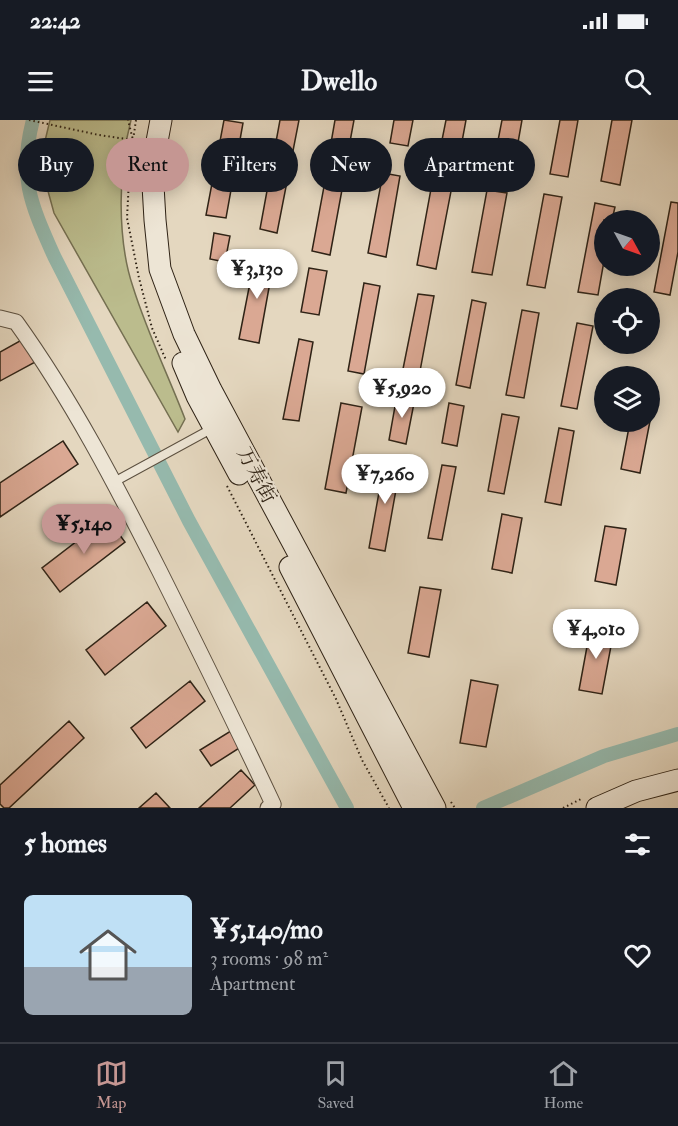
<!DOCTYPE html>
<html lang="en">
<head>
<meta charset="utf-8">
<style>
  :root { --surface:#171b24; --page:#242831; --text:#f1f3f6; --muted:#9ea1a6; --line:#363941; --accent:#c59692 }
  body { margin:0; font-family:"IM FELL Double Pica","Noto Serif SC",serif; background:var(--page); color:var(--text); height:100vh; display:flex; flex-direction:column; font-size:22px; white-space:nowrap }
  * { box-sizing:border-box; margin:0 }
  p { font-size:20px; color:var(--muted) }
  .icon { flex:none; width:33px; height:33px; fill:none; stroke:currentColor; stroke-width:2; stroke-linecap:round; stroke-linejoin:round }
  .map { position:relative; height:688px; overflow:hidden }
  .details { display:flex; flex-direction:column; background:var(--surface); flex:1 }
  .details>* { flex:none }
  .guide { position:absolute; left:18px; top:18px; width:642px; height:54px; display:flex; gap:12px }
  .needle { width:39px; rotate:130deg }
  .buttons { position:absolute; left:594px; top:90px; display:grid; gap:12px }
  .buttons a { display:grid; place-items:center; width:66px; height:66px; border-radius:50%; background:var(--surface); box-shadow:0 3px 15px #0003; font-size:30px }
  .price { position:absolute; translate:-50% -51px; padding:0 14px; border-radius:21px; background:#fff; color:#222; font-size:20px; line-height:39px; filter:drop-shadow(0 2px 3px #0008) }
  .price::after { content:''; position:absolute; left:50%; top:36px; width:18px; height:14px; margin-left:-9px; background:inherit; clip-path:polygon(0 0,100% 0,50% 100%) }
  .price.on { background:var(--accent); color:#111 }
  ul { padding:0; list-style:none }
  li { display:flex; align-items:center; gap:18px; height:150px; padding:0 24px }
  li span { display:grid; place-items:center; flex:none; width:168px; height:120px; border-radius:9px; color:#555 }
  li>.icon { margin-inline-start:auto }
  span .icon { width:72px; height:72px; fill:#fffc; stroke-width:1 }
  li b { font-size:26px }
  h2 { display:flex; justify-content:space-between; align-items:center; height:72px; padding:0 24px; font-size:26px }
  .chip { padding:0 21px; border-radius:27px; background:var(--surface); box-shadow:0 3px 15px #0003; font-size:21px; line-height:54px }
  .chip.on { background:var(--accent); color:#111 }
  .status { display:flex; justify-content:space-between; align-items:center; height:42px; padding:0 30px; background:var(--surface); direction:ltr }
  .status svg { height:16px; fill:currentColor }
  header { display:flex; justify-content:space-between; align-items:center; height:78px; padding:0 24px; background:var(--surface); font-size:27px; font-weight:800 }
  .menu { display:flex; justify-content:space-around; align-items:center; height:84px; border-top:2px solid var(--line); background:var(--surface); font-size:16px; color:var(--muted) }
  .menu a { display:grid; justify-items:center; gap:3px }
  .menu .on { color:var(--accent) }
  .map>svg:first-child { display:block }
  .green { fill:#bbbc8d; stroke:#757052; stroke-width:1.5 }
  .lines { fill:none; stroke-linecap:round; stroke-linejoin:round }
  .canal { stroke:#96baae; stroke-width:14 }
  .building { fill:#daa893; stroke:#2f2316; stroke-width:1.5 }
  .lane-casing { stroke:#5c5040; stroke-width:10 }
  .street-casing { stroke:#5c5040; stroke-width:17 }
  .secondary-casing { stroke:#2f2316; stroke-width:23 }
  .path { stroke:#2f2316; stroke-width:2; stroke-dasharray:1.5 3; stroke-linecap:butt }
  .lane { stroke:#ede5d5; stroke-width:8 }
  .street { stroke:#ede5d5; stroke-width:15 }
  .secondary { stroke:#ede5d5; stroke-width:21 }
  .labels { text-anchor:middle; stroke-width:4.5; stroke-linejoin:round; paint-order:stroke }
  .street-label { font-size:20px; fill:#2f2316; stroke:#ede5d5 }
</style>
</head>
<body>
<div class="status"><b>22:42</b><svg viewBox="0 0 49 12"><path d="M0 12V9h3v3zM5 12V6h3v6zM10 12V3h3v9zM15 12V0h3v12zM26 1h20v11H26zM47 4h2v5h-2z"/></svg></div>
<header><svg class="icon" aria-label="menu" viewBox="0 0 24 24"><path d="M4 6h16M4 12h16M4 18h16"/></svg>Dwello<svg class="icon" aria-label="search" viewBox="0 0 24 24"><circle cx="10" cy="10" r="6"/><path d="M15 15l6 6"/></svg></header>
<div class="map">
<svg width="678" height="688" viewBox="0 0 678 688">
  <rect width="100%" height="100%" fill="#e4d7bf"/>
  <filter id="stains"><feTurbulence type="fractalNoise" baseFrequency=".00333" numOctaves="4"/><feColorMatrix values="0 0 0 0 .2 0 0 0 0 .09 0 0 0 0 .02 0 0 0 .5 -.17"/></filter>
  <radialGradient id="worn" r=".72"><stop offset=".6" stop-color="#630" stop-opacity="0"/><stop offset="1" stop-color="#630" stop-opacity=".3"/></radialGradient>
  <path class="green" d="M50,0h81c-13,49 -14,120 2,167 14,45 35,88 52,132l-7,13 -124,-219 -14,-51z"/>
  <g class="lines">
    <path class="canal" d="M33,0c-15,57 -2,84 21,136l135,265 158,287
      M483,688l121,-52 74,-22"/>
  </g>
  <path class="building" d="M224,0l19,3 -17,95 -20,-3z
    M280,0h19l-22,113 -17,-4z
    M335,0h19l-5,27 -18,-4z
    M394,0h19l-5,26 -18,-3z
    M446,0h20l-7,38 -20,-3z
    M502,0h20l-8,45 -20,-4z
    M560,0h18l-10,57 -18,-3z
    M612,0h20l-12,65 -19,-4z
    M328,45l18,3 -16,87 -18,-4z
    M383,53l17,3 -14,81 -18,-4z
    M433,58l20,3 -17,88 -19,-4z
    M487,70l20,3 -15,82 -20,-3z
    M544,74l18,3 -17,91 -18,-3z
    M671,82l7,1v49l-8,43 -16,-3z
    M595,83l20,4 -3,13h-8v41l-6,34 -20,-3z
    M214,113l16,3 -5,26 -15,-3z
    M255,137l19,3 -15,83 -20,-4z
    M309,148l18,3 -8,44 -18,-3z
    M364,163l16,3 -16,88 -16,-3z
    M418,174l16,2 -16,86 -17,-3z
    M472,180l14,3 -16,85 -14,-3z
    M522,190l17,3 -15,85 -18,-3z
    M577,203l16,3 -16,83 -16,-3z
    M27,217l12,23 -39,21v-29z
    M299,219l14,3 -14,79 -16,-2z
    M397,275l18,3 -9,46 -17,-4z
    M341,283l21,4 -16,86 -21,-4z
    M449,283l15,3 -7,40 -15,-3z
    M502,294l17,3 -15,77 -16,-3z
    M650,301l-10,52 -19,-4 9,-47z
    M559,308l15,3 -13,74 -16,-3z
    M63,321l15,23 -78,53v-34z
    M385,339l16,3 -16,89 -16,-3z
    M442,345l14,2 -14,73 -14,-2z
    M502,394l20,4 -10,55 -20,-4z
    M107,398l18,24 -65,50 -18,-24z
    M605,406l21,3 -10,56 -21,-4z
    M420,467l21,3 -12,67 -21,-4z
    M147,482l19,24 -61,49 -19,-25z
    M591,505l23,5 -12,64 -23,-4z
    M471,560l27,5 -12,62 -26,-4z
    M190,561l15,20 -59,47 -15,-20z
    M69,601l15,17 -75,70h-5l-4,-4v-19z
    M234,609l10,16 -33,21 -11,-16z
    M241,650l14,15 -25,23h-31z
    M156,673l14,15h-31z"/>
  <g class="lines">
    <g class="lane-casing">
      <path id="lane" d="M114,362l99,-54"/>
    </g>
    <g class="street-casing">
      <path id="street" d="M0,198l16,4c56,78 100,163 143,248 39,78 77,155 114,234l-5,4"/>
    </g>
    <g class="secondary-casing">
      <path id="secondary" d="M161,0l-9,48 3,52 5,49 24,65 27,56 224,418
        M183,243l14,33 42,78
        M290,447l124,241
        M597,688l39,-17 42,-11"/>
    </g>
    <path class="path" d="M29,0l70,15 34,5 -5,-20
      M136,0l-6,41 -3,57 12,60 13,50 14,32
      M227,366l109,213 26,61 27,48
      M451,682l4,6
      M563,688l20,-10"/>
    <use href="#lane" class="lane"/>
    <use href="#street" class="street"/>
    <use href="#secondary" class="secondary"/>
  </g>
  <g class="labels">
    <g class="street-label">
      <text transform="translate(257 355) rotate(62)" y="7">万寿街</text>
    </g>
  </g>
  <rect width="100%" height="100%" filter="url(#stains)"/>
  <rect width="100%" height="100%" fill="url(#worn)"/>
</svg>
<div class="buttons">
<a><svg class="needle" viewBox="-14 -14 28 28"><path d="M0-13l5 13h-10z" fill="#e53935"/><path d="M0 13l5-13h-10z" fill="#9ea1a6"/></svg></a>
<a><svg class="icon" aria-label="locate" viewBox="0 0 24 24"><circle cx="12" cy="12" r="6"/><path d="M12 2v4M12 18v4M2 12h4M18 12h4"/></svg></a>
<a><svg class="icon" aria-label="layers" viewBox="0 0 24 24"><path d="M12 4l9 5-9 5-9-5zM3 14l9 5 9-5"/></svg></a>
</div>
<b class="price" style="left:257px;top:180px">¥3,130</b>
<b class="price" style="left:402px;top:299px">¥5,920</b>
<b class="price" style="left:385px;top:385px">¥7,260</b>
<b class="price on" style="left:84px;top:435px">¥5,140</b>
<b class="price" style="left:596px;top:540px">¥4,010</b>
<div class="guide">
<a class="chip">Buy</a>
<a class="chip on">Rent</a>
<a class="chip">Filters</a>
<a class="chip">New</a>
<a class="chip">Apartment</a>
</div>
</div>
<section class="details">
<h2>5 homes<svg class="icon" aria-label="filters" viewBox="0 0 24 24"><path d="M4 7h16M4 17h16"/><circle cx="9" cy="7" r="2"/><circle cx="15" cy="17" r="2"/></svg></h2>
<ul>
<li><span style="background:linear-gradient(#bfe0f5 60%,#9aa5b1 0)"><svg class="icon" aria-label="home" viewBox="0 0 24 24"><path d="M3 11l9-7 9 7M6 9v11h12V9"/></svg></span><div><b>¥5,140/mo</b><p>3 rooms · 98 m²</p><p>Apartment</p></div><svg class="icon" aria-label="heart" viewBox="0 0 24 24"><path d="M12 20l-8-8c-3-5 5-10 8-4 3-6 11-1 8 4z"/></svg></li>
</ul>
</section>
<nav class="menu">
<a class="on"><svg class="icon" aria-label="map" viewBox="0 0 24 24"><path d="M3 6l6-2 6 2 6-2v14l-6 2-6-2-6 2zM9 4v14M15 6v14"/></svg>Map</a>
<a><svg class="icon" aria-label="saved" viewBox="0 0 24 24"><path d="M7 4h10v16l-5-4-5 4z"/></svg>Saved</a>
<a><svg class="icon" aria-label="home" viewBox="0 0 24 24"><path d="M3 11l9-7 9 7M6 9v11h12V9"/></svg>Home</a>
</nav>
</body>
</html>
